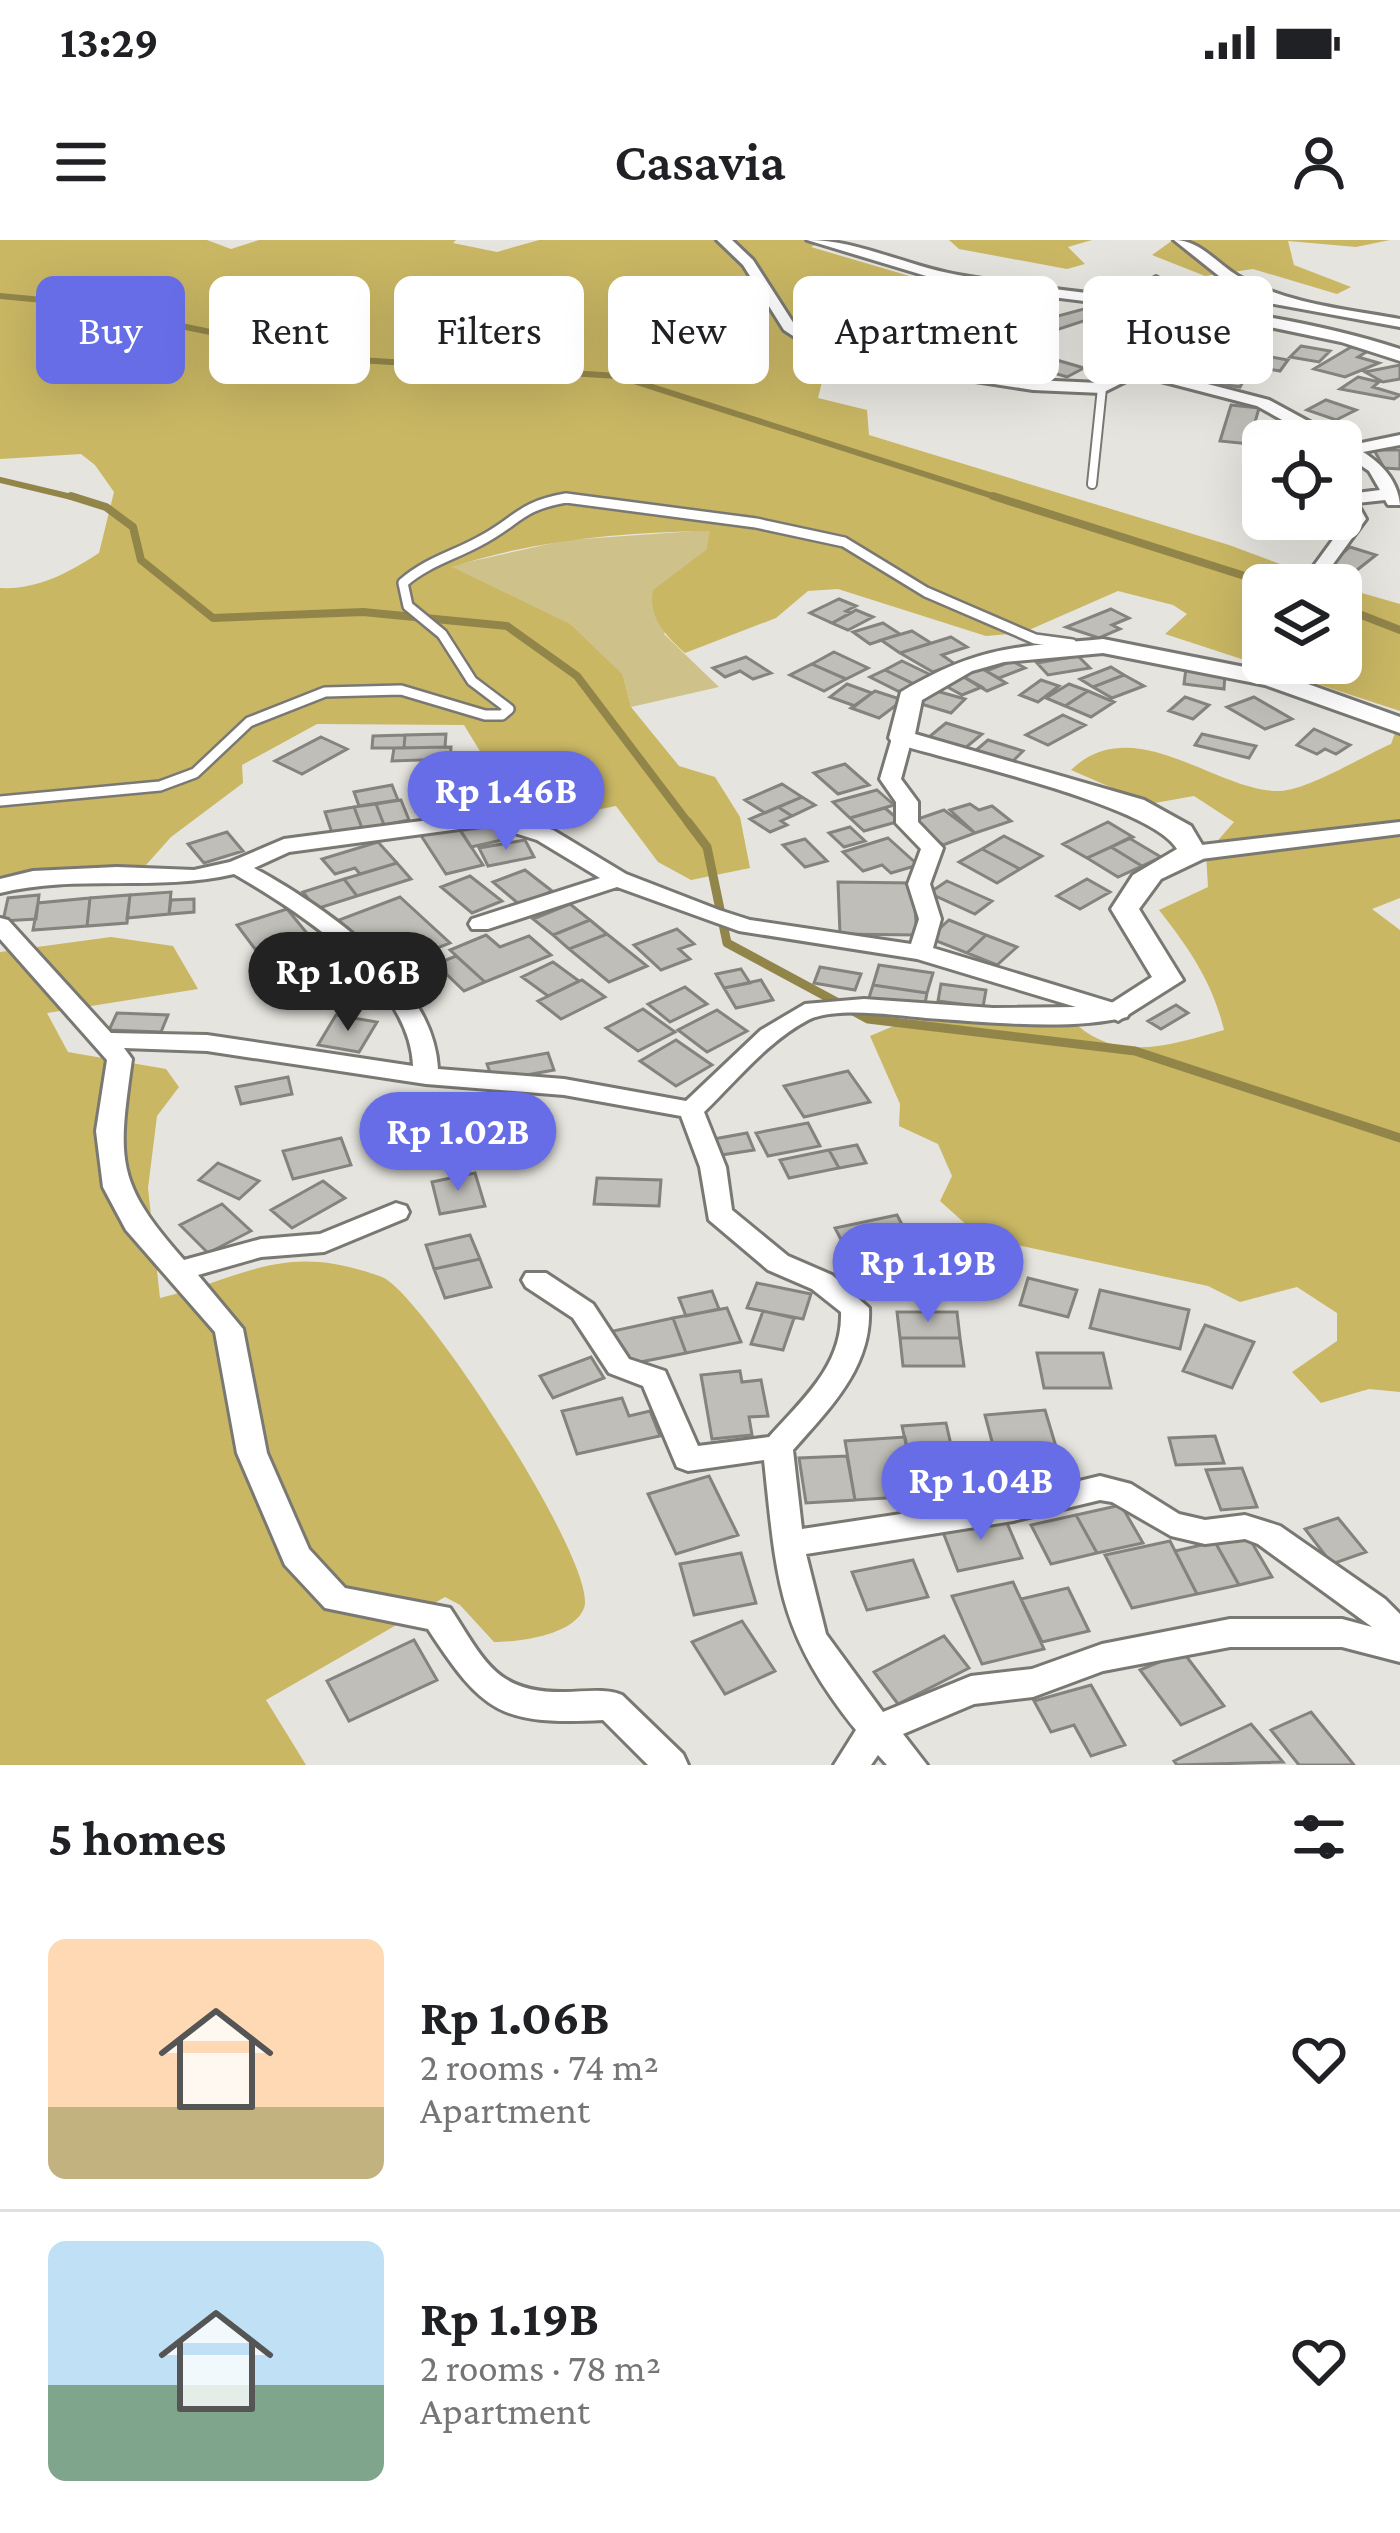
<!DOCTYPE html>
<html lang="en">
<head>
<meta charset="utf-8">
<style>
  :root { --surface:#fff; --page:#f6f6f6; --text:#202124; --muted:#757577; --line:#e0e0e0; --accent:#676de6 }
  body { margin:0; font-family:"Crimson Pro",serif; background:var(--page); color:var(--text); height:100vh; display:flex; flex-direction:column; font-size:45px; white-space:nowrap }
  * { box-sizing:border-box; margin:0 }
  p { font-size:39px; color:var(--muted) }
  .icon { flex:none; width:66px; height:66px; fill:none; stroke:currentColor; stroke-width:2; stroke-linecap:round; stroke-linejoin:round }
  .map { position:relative; height:1525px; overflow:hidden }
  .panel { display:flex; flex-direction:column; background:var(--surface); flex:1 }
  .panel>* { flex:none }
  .banner { position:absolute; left:36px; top:36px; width:1329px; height:108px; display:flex; gap:24px }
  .controls { position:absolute; left:1242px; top:180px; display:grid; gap:24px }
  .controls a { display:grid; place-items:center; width:120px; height:120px; border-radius:18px; background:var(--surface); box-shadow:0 12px 48px #0002; font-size:60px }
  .price { position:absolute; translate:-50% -102px; padding:0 27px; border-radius:42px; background:var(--accent); color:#fff; font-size:39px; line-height:78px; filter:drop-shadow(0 3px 6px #0008) }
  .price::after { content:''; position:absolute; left:50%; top:72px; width:36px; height:27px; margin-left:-18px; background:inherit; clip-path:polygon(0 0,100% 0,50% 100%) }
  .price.active { background:#222; color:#fff }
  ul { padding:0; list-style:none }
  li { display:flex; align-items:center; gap:36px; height:300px; padding:0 48px }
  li+li { border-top:3px solid var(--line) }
  li span { display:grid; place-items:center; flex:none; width:336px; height:240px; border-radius:18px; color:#555 }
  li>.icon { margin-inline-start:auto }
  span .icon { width:144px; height:144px; fill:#fffc; stroke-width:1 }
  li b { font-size:51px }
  h2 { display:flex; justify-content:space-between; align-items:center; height:144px; padding:0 48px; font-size:51px }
  .chip { padding:0 42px; border-radius:18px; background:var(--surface); box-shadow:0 12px 48px #0002; font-size:42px; line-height:108px }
  .chip.active { background:var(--accent); color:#fff }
  .status { display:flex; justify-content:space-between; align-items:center; height:84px; padding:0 60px; background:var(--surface); direction:ltr }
  .status svg { height:33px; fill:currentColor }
  header { display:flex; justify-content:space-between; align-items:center; height:156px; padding:0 48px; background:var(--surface); font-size:54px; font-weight:600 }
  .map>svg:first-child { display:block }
  .green { fill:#cec28a }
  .forest { fill:#c9b764 }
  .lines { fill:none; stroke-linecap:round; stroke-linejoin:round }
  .stream-far2 { stroke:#92854a; stroke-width:6 }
  .stream-far1 { stroke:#92854a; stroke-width:8 }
  .stream { stroke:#92854a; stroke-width:9 }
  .building { fill:#c0beb8; stroke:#85837d; stroke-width:3 }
  .service-far1-casing { stroke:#7a7873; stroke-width:12 }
  .service-casing { stroke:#7a7873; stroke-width:14 }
  .minor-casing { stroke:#7a7873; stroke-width:6 }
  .tertiary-casing { stroke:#7a7873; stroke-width:6 }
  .service-far1 { stroke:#fff; stroke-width:8 }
  .service { stroke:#fff; stroke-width:9 }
  .minor { fill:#fff; fill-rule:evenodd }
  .tertiary { fill:#fff; fill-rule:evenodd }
</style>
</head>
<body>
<div class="status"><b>13:29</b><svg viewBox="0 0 49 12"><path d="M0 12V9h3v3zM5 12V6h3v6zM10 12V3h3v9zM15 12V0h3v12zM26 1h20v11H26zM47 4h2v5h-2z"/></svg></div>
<header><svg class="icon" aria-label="menu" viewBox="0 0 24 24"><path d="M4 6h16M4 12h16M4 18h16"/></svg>Casavia<svg class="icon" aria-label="person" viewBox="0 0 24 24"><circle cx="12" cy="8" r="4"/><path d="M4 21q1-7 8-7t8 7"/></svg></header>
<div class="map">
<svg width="1400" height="1525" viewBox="0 0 1400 1525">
  <rect width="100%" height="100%" fill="#e6e4de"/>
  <path class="green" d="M711,290l-5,20 -42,84 55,53 -88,20 -8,-32 -173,-109 117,-26z"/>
  <path class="forest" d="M0,0h207l24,9 28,-9h197l-3,3 44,9 42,-12h286l-14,7 102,30 -8,7 39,27 -64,21 -68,30 13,8 -7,28 49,12 2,25 360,110 107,40h-73v78h78v-76l59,17v107l-235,-77 22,-20 -14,-9 -55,-14 -96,42 -36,3 -148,-47 -30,2 -32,27 -91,35c-20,-18 -37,-35 -32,-63l53,-40 4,-19c-86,1 -176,9 -258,36l118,57 53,51 8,32 48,59 36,11 25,40 10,51 -59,12 -33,-18 -42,-56 -51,10 -68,-37 -33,-54 -147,-1 -75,41 1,18 -72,54 -25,28 -64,1 -82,11v-289c37,2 68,-15 99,-35l15,-61 -19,-27 -14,-11 -81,5z
    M949,0h143l-24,7 17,17 -18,5 -108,-20z
    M1173,0h217l-34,7 -68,-6 6,24 57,22 -14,7 -84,-25 -48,7 -53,-21z
    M1400,479v179l-28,11 28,21v462l-31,-3 -48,14 -29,-31 45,-31v-28l-40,-26 -57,15 -32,-16 -228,-49 -40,-36 12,-25 -14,-32 -39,-18 1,-22 -30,-68 45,-19 162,8c43,38 97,19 147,5 -11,-47 -35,-82 -65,-120l49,-23 -2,-33 28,-32 -40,-26 -45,8 -78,-34c62,-61 147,23 209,21 28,-1 83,-35 111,-47z
    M111,697l62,9 25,43 -151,24 21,39 98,17 13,18 -22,29 -9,72 12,110c90,-22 124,-57 222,-21 38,14 218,289 202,331 -10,27 -64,34 -90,34l-34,-37 -15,-8 -179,103 40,65h-306v-813z"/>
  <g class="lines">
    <path class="stream-far2" d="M0,56l64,6 278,57 276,17 384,123
      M0,240l80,19"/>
    <path class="stream-far1" d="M71,256l35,11 27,20 8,33 72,58 150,-6 144,14 70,50 113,149
      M993,256l280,89
      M1341,367l59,23"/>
    <path class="stream" d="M688,582l19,25 20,96 141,76 267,32 265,87"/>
  </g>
  <path class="building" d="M977,50l16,5 -10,4 12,3 -11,5 -27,-9z
    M1197,54l38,9 -11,7 -38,-8z
    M1095,66l16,6 -76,25 -22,-9z
    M1003,68l18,6 -15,5 8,4 -12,3 -33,-7z
    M1142,75l18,5 -23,12 -18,-5z
    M1167,77l34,10 -29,15 -35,-10z
    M1114,86l23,6 -22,12 -23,-7z
    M925,88l15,5 22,6 -28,13 -37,-12z
    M1017,103l20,6 -24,11 -28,-9z
    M1301,106l29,5 -11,11 -29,-5z
    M1148,107l18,6 -33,15 -18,-6z
    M1351,107l17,4 -10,6 21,6 -34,14 -31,-8z
    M1207,111l22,6 -26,15 -22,-6z
    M1036,114l48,14 -17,9 -48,-14z
    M1260,115l28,5 -8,11 -29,-5z
    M982,116l61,17 -10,6 -61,-17z
    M1400,125v14l-17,3 -18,-10z
    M1223,127l26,4 -9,16 -26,-4z
    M1358,137l21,5 -6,5 27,8 -6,4 -54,-10z
    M1326,160l30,10 -20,10 -29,-10z
    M1231,165l28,3 -10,36 -29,-3z
    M1374,210h26v19l-16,-1z
    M1350,307l26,8 -24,19 -26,-8z
    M839,359l17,7 -10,5 5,2 -19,10 -22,-10z
    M1111,369l18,9 -17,7 8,4 -21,9 -33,-11z
    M856,370l17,7 -25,13 -16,-7z
    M883,383l17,11 -30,10 -17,-12z
    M912,391l19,12 -31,10 -19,-13z
    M951,397l16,10 -25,8 13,9 -22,8 -33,-19z
    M834,412l34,16 -22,11 -34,-15z
    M1078,416l12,12 -42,7 -11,-12z
    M746,417l25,16 -18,6 -13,-8 -15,6 -12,-9z
    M902,421l31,15 -17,9 -31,-15z
    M1012,421l13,7 -26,10 -13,-7z
    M812,424l34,15 -22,12 -34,-16z
    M1111,427l13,8 -31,12 -13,-8z
    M981,428l25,15 -19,8 -25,-15z
    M1186,428l39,5 -1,16 -40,-5z
    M885,430l31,15 -16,7 -30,-15z
    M1124,435l20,11 -32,12 -19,-11z
    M964,437l18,10 -20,8 -18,-10z
    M1041,440l18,6 -21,16 -18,-7z
    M847,444l25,9 -17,13 -25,-9z
    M1069,444l19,7 -23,15 -19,-8z
    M933,450l32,9 -14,14 -33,-10z
    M875,451l28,9 -24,18 -28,-10z
    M1088,451l26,11 -23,15 -26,-11z
    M1185,457l24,8 -16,14 -24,-8z
    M1254,457l38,22 -27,10 -38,-22z
    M1063,475l22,10 -37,20 -22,-10z
    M946,483l36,11 -18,15 -35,-12z
    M1314,489l36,16 -14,9 -11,-5 -8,5 -20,-9z
    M446,494l-1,13 -41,1 1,-13z
    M1202,494l54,12 -7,12 -54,-13z
    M405,495l-1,13h-32l1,-12z
    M321,497l26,12 -45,25 -27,-13z
    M988,500l35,11 -13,13 -36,-12z
    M451,507l-1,12 -58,2 2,-13z
    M845,524l24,21 -31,9 -24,-21z
    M782,544l20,13 -37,16 -20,-13z
    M392,545l6,15 -39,6 -5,-14z
    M448,549l3,8 18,-3 6,20 -51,7 -9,-28z
    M877,550l17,15 -44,13 -17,-16z
    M802,557l13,8 -23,11 -14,-9z
    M401,560l8,20 -25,5 -8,-21z
    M376,564l8,21 -22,3 -8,-21z
    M970,564l9,6 13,-4 19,15 -36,12 -25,-23z
    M354,567l8,21 -30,5 -7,-21z
    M778,567l14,9 -11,5 6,4 -17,7 -20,-13z
    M885,568l15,13 -36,10 -14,-13z
    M944,570l31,23 -32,12 -31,-24z
    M489,580l13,20 -31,7 -13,-20z
    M1108,582l25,15 -46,21 -24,-14z
    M457,585l26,40 -37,9 -26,-40z
    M850,587l15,14 -21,6 -15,-14z
    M227,592l16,19 -39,12 -16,-19z
    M1004,596l38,20 -22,13 -38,-20z
    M888,598l30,27 -27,8 -9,-8 -19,6 -20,-19z
    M1129,598l32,19 -19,9 -31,-19z
    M805,599l22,22 -22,6 -22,-22z
    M525,600l9,17 -46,9 -9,-18z
    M378,602l19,21 -37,11 -5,-6 -20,6 -13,-15z
    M1111,607l31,19 -24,11 -31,-19z
    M982,609l38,20 -23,14 -38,-21z
    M397,623l14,16 -54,17 -13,-17z
    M525,630l27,21 -32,14 -27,-23z
    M470,636l32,25 -30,12 -31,-26z
    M344,639l13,17 -41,13 -13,-17z
    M1087,639l23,13 -30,17 -23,-13z
    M947,641l45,20 -17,13 -46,-21z
    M838,642l75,1 4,52 -77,-1z
    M171,652l-2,22 -42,4 3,-23z
    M39,655l-3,24 -33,2 5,-23z
    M130,655l-3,28 -40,3 3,-28z
    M400,657l50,46 -43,17 -19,-18 -26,11 -31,-30z
    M90,658l-3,28 -54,4 5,-27z
    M194,659v13l-25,2 2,-14z
    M570,664l20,16 -37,15 -20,-16z
    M287,669l19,23 -51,17 -18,-24z
    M590,680l17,14 -38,15 -16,-14z
    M949,680l37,15 -19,18 -38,-15z
    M677,689l17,15 -15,5 11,10 -29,11 -27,-25z
    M607,694l40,32 -38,16 -40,-33z
    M486,695l14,12 29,-11 22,19 -66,27 -35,-32z
    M986,695l31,12 -20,18 -30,-12z
    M324,697l16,15 -48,19 -16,-16z
    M343,716l19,19 -50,19 -18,-19z
    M456,716l29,26 -21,9 -28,-27z
    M553,722l26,19 -31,15 -26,-19z
    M417,724l20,19 -26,10 -19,-19z
    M879,725l54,8 -6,20 -54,-8z
    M820,727l41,7 -6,16 -41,-7z
    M741,729l9,14 -26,5 -8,-14z
    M582,740l23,17 -44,22 -23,-18z
    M761,740l12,20 -37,8 -12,-20z
    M941,744l45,6 -3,17 -45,-6z
    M873,745l54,8 -3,16 -56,-8z
    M685,747l22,17 -37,18 -22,-18z
    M1176,765l12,8 -27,16 -13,-8z
    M643,769l32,23 -37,19 -32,-23z
    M717,770l30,21 -40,21 -29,-22z
    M117,773l51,2 -7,17 -52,-2z
    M336,775l41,7 -18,30 -41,-7z
    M676,800l36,25 -36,21 -36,-25z
    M548,813l6,17 -61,11 -6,-17z
    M848,831l22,31 -66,15 -20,-31z
    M288,837l4,17 -51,10 -5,-17z
    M808,883l12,23 -52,10 -12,-23z
    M422,885l9,24 -47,11 -10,-24z
    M747,893l7,17 -33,5 -7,-16z
    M341,898l10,27 -58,14 -10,-28z
    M857,905l9,18 -27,5 -10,-18z
    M829,910l10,18 -50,10 -9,-18z
    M218,923l41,18 -20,18 -40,-19z
    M475,933l10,33 -45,8 -8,-32z
    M597,938l64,2 -2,26 -65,-2z
    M323,941l22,17 -53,30 -21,-18z
    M222,964l29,27 -43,22 -28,-28z
    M897,975l19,36 -62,13 -19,-36z
    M470,995l10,24 -46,10 -8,-24z
    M976,1004l14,49 -36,2 -13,-49z
    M480,1019l11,28 -46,11 -11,-29z
    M1028,1038l49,12 -9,27 -48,-12z
    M757,1043l54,11 -8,25 -56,-11z
    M1100,1050l89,20 -9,39 -90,-21z
    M712,1051l7,18 -33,7 -7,-18z
    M727,1068l14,34 -55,11 -13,-35z
    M763,1071l31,7 -11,32 -32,-6z
    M897,1072h60l3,26h-60z
    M673,1078l13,35 -61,12 -12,-34z
    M1205,1085l49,17 -22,46 -49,-17z
    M900,1098h60l4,28h-61z
    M1037,1113h66l8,35h-67z
    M591,1117l13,21 -51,20 -13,-22z
    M740,1131l2,11 19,-2 7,36 -19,1 3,18 -40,4 -11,-64z
    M622,1158l7,18 21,-5 10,25 -83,18 -15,-43z
    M1045,1170l17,57 -62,5 -15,-57z
    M946,1183l16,70 -45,3 -15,-70z
    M1215,1196l9,27 -48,2 -7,-27z
    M905,1197l12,59 -62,4 -10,-59z
    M847,1216l8,44 -49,3 -7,-45z
    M1242,1228l15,39 -36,3 -15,-40z
    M709,1236l29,59 -62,19 -28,-60z
    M1121,1265l22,38 -46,10 -21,-38z
    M1076,1275l21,38 -46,11 -20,-39z
    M1004,1276l18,42 -64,13 -17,-44z
    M1338,1278l28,34 -34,12 -27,-35z
    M1248,1296l24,41 -33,8 -24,-43z
    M1170,1301l27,53 -65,14 -27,-53z
    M1215,1302l24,43 -42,9 -22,-43z
    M741,1313l15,50 -62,12 -14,-51z
    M913,1320l15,37 -61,13 -15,-38z
    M1013,1342l31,67 -62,15 -30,-68z
    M1068,1348l21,43 -47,11 -21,-43z
    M742,1381l33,50 -50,23 -33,-52z
    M944,1396l25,32 -71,36 -24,-32z
    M414,1400l23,40 -88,41 -22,-40z
    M1183,1412l41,54 -43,19 -41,-55z
    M1091,1445l34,60 -34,11 -17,-31 -23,7 -17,-31z
    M1311,1472l43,53h-55l-28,-35z
    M1251,1484l32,38 -106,3 -3,-4z"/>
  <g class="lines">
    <g class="service-far1-casing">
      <path id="service-far1" d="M1092,244l10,-96
        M562,259h9"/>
    </g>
    <g class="service-casing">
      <path id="service" d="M0,561l160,-15 35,-13 54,-51 76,-30 76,-2 84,25h17l7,-6 -37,-28 -30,-47 -34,-28 -5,-23c24,-21 50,-27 77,-42 37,-19 39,-35 86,-43l190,25 88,19 82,50 109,47 37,5"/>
    </g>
    <g class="minor-casing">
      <path id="minor" d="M717,0h15l21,20 41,64 29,19 32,11 50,9 128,17 66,3 88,-45 30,-27h10v6l-30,27 -47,25 119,31 83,45 48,-10v10l-37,7c19,12 35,29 37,53h-12l-3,-5 -28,3 9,16 -38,52h-12l-3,-4 35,-48 -7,-14v-10l39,-5 -11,-19 -28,-19v-11h-21l-63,-35 -119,-31 -36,18 -69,-3 -186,-29 -34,-12 -29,-19 -41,-65z
        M1174,0c26,0 42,23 64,36 49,28 107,33 162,43v8l-131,-24 -45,-23z
        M1156,37l7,4 -2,3 -36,21 -12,-3z
        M902,492l10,6 -11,41 17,23v20l25,26 -13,36 11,35 -8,29 194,59 3,5 -3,5c-61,14 -137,5 -201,1 -31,-3 -91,-12 -118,2 -40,21 -72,61 -104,92l22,55 6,43 56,46 44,19 37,33c3,59 -39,100 -76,142l9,79 211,-32 87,-21 31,8 48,30 26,6 40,-5 35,11 105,73 15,15v48l-58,-15h-112l-127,24 -70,26 -59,7 -71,30 24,31h-40l-9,-10 -7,10h-37l22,-35c-79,-99 -79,-149 -92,-270l-76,11 -11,-4 -34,-81 -34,-13 -36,-55 -47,-31 -4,-7 4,-7h20l47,31 36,55 36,12 33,75 71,-9c33,-37 74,-72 72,-125l-29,-23 -44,-19 -59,-50 -9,-53 -19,-51 -117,-21 -138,-11 -219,-33 -83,-3 8,11c-14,101 -18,122 52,201l77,-21 59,-5 76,-31 10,3 3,6 -3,6 -82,34 -63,5 -63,18 45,54 24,124 42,96 36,39 105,20c35,53 45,85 115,84 19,0 39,-4 57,3l61,59 5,11h-40l-45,-45c-103,5 -120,-7 -175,-91l-103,-21 -40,-43 -48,-112 -22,-121 -89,-102 -23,-43 -7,-56 11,-71 -107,-121v-21l8,2 103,113 96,2 206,31c-3,-83 -113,-154 -179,-192 -77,18 -157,0 -234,19v-14l33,-8 84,-4 77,3 36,-8 54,-23 206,-27 63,18 73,44 93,36 31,10 161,24 8,-25 -11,-35 13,-35 -25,-26v-21l-16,-23 12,-41zM489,585l48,15 63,38 -128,41 -3,5 3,5h16l129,-42 122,44 178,28 159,48 -83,1 -129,-9 -59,5 -44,26 -75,71 -122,-22 -126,-10c-4,-88 -113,-162 -184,-201l35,-16zM1100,1260l12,2 59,34 34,8 40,-5 13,5 114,83 -30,-8h-112l-128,25 -70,25 -61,7 -88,36 -57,-78 -20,-80 207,-33z
        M1400,582v12l-207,26 -11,-7 11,-7z"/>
    </g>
    <g class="tertiary-casing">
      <path id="tertiary" d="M807,0c51,0 100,26 151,35 148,26 298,27 442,74v12l-59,-19 -105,-22 -280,-35z
        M1103,399l177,35 120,43v16l-135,-48 -162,-32 -99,9 -32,9 -50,29 -7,34 229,66 47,26 16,27 -4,6 -42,20 -22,30 44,71 -65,41 -15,-9 4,-6 45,-29 -41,-68 22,-34 44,-26c-25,-44 -228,-89 -284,-106l-4,-5 12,-46c78,-46 114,-45 202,-53z"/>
    </g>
    <use href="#service-far1" class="service-far1"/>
    <use href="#service" class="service"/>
    <use href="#minor" class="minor"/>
    <use href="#tertiary" class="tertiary"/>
  </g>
</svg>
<div class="controls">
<a><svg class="icon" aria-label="locate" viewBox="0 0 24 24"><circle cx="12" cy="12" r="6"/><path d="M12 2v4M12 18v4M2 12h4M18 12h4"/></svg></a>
<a><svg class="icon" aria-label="layers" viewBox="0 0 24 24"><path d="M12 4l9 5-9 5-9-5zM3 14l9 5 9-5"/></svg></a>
</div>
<b class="price" style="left:506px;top:613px">Rp 1.46B</b>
<b class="price active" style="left:348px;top:794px">Rp 1.06B</b>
<b class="price" style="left:458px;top:954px">Rp 1.02B</b>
<b class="price" style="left:928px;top:1085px">Rp 1.19B</b>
<b class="price" style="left:981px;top:1303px">Rp 1.04B</b>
<div class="banner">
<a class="chip active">Buy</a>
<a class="chip">Rent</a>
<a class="chip">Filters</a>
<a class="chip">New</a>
<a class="chip">Apartment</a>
<a class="chip">House</a>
</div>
</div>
<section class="panel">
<h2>5 homes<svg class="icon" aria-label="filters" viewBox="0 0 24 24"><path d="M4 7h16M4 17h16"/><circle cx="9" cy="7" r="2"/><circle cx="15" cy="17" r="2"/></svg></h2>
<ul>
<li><span style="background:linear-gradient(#ffd9b3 70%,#c2b280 0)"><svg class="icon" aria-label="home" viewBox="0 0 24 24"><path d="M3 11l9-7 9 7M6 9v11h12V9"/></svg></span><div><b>Rp 1.06B</b><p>2 rooms · 74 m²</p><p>Apartment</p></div><svg class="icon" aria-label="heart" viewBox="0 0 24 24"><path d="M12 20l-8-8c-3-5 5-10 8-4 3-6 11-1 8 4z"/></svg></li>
<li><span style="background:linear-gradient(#bfe0f5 60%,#7fa58c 0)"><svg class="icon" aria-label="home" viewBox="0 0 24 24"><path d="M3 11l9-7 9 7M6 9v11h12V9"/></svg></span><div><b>Rp 1.19B</b><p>2 rooms · 78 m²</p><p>Apartment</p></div><svg class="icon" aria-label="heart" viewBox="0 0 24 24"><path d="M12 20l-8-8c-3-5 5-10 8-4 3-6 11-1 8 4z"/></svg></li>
</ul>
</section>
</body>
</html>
